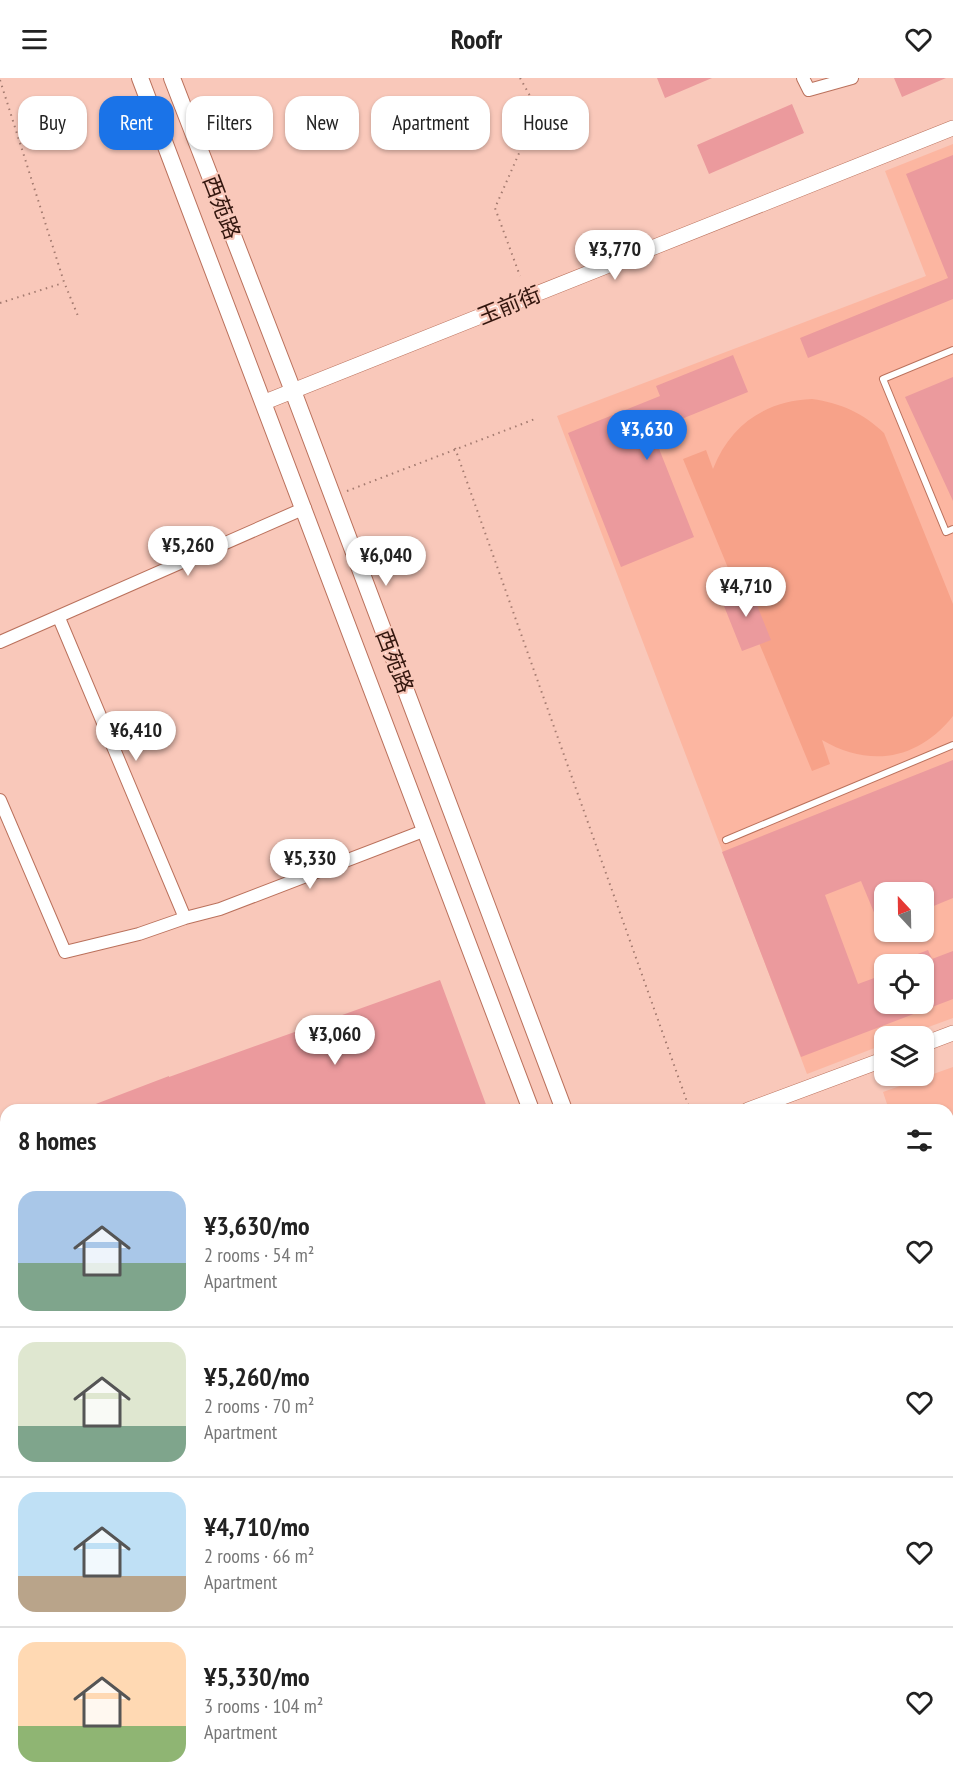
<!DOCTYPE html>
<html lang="en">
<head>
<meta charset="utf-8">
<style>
  :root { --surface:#fff; --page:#f2f2f2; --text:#222; --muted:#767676; --line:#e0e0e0; --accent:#1a73e8 }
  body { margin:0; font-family:"PT Sans Narrow","Noto Sans SC",sans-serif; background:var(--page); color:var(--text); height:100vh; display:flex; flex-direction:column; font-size:22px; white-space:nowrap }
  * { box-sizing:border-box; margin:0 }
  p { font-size:20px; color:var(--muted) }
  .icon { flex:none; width:33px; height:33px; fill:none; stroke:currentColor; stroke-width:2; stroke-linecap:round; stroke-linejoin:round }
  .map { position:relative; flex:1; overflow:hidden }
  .drawer { position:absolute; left:0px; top:1026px; width:954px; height:684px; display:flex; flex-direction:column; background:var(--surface); border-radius:18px 18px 0 0; box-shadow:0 2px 4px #0004 }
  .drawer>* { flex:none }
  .top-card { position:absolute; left:18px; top:18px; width:600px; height:54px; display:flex; gap:12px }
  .needle { width:39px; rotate:338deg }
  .fabs { position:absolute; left:874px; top:804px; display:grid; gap:12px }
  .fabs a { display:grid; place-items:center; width:60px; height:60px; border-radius:12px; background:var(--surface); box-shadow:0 2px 4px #0004; font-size:30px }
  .price { position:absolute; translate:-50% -51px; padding:0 14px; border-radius:21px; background:#fff; color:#222; font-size:20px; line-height:39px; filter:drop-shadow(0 2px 3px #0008) }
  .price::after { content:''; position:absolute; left:50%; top:36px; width:18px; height:14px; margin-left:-9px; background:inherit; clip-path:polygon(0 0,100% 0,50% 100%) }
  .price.current { background:var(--accent); color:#fff }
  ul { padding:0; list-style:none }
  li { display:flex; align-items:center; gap:18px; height:150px; padding:0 18px }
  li+li { border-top:2px solid var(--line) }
  li span { display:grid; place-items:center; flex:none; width:168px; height:120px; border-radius:18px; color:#555 }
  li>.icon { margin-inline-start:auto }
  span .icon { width:72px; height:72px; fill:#fffc; stroke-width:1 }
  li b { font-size:26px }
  h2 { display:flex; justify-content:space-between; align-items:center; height:72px; padding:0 18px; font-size:26px }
  .tag { padding:0 21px; border-radius:18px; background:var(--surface); box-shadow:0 2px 4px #0004; font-size:21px; line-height:54px }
  .tag.current { background:var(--accent); color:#fff }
  header { display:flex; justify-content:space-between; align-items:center; height:78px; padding:0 18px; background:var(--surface); font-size:27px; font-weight:700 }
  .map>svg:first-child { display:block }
  .built { fill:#fcb6a1; fill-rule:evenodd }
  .green { fill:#f7a289 }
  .building { fill:#eb9a9d }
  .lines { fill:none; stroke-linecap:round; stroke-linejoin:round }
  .service-casing { stroke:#ba715c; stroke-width:8 }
  .minor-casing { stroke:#ba715c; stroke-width:14 }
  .tertiary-casing { stroke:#ba715c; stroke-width:16 }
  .secondary-casing { stroke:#ba715c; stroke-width:18 }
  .primary-casing { stroke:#ba715c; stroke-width:20 }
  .path { stroke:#a47b70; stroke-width:2; stroke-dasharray:1.5 4.5; stroke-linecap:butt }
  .service { stroke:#fff; stroke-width:6 }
  .minor { stroke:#fff; stroke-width:12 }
  .tertiary { stroke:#fff; stroke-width:15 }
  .secondary { stroke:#fff; stroke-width:16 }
  .primary { stroke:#fff; stroke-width:18 }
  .labels { text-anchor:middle; stroke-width:4.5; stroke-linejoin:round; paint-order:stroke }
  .street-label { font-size:22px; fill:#33160e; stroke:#f9c8ba }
</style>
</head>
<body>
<header><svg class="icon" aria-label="menu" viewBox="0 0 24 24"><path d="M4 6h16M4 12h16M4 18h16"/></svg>Roofr<svg class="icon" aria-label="heart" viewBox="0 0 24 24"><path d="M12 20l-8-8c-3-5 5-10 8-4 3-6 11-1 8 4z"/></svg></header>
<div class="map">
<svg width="953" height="1710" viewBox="0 0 953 1710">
  <rect width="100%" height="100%" fill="#f9c8ba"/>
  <path class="built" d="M953,66v874l-49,18h-19v8l-78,30 -250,-658 369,-140 -41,-105zM885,814h39v40h-39zM885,886h39v40h-39z
    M953,989v222l-5,-14v-165h-59l-6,-18z
    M953,1615v95h-110l2,-6h103v-87z
    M0,1639l6,16v49h19l3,6h-28z"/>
  <path class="green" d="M812,321c29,4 51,14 72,34l69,171v112c-35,44 -83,52 -131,24l8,24 -18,7 -129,-312 23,-9 7,19c17,-44 52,-68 99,-70z"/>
  <path class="building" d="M657,0h55l-47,20z
    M894,0h52l-44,19z
    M792,26l12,29 -95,41 -12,-29z
    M953,77v144l-145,59 -8,-20 148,-60 -42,-104z
    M733,277l15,37 -96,39 42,106 -73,30 -53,-134 92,-37 -4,-10z
    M953,299v124l-48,-104z
    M749,507l22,55 -29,11 -22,-55z
    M953,682v138l-29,12v-18h-39v47l-24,-58 -36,14 33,89 27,-10v30h39v-40h-32l36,-14 4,9 21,-8v48l-152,58 -79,-205z
    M440,902l48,130h-46l-1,-4 -11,4h-117l-1,-6 -16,6h-122l-1,-6 -15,6h-78l89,-34v1z"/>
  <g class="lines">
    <g class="service-casing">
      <path id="service" d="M953,272l-70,29 63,153 7,-3
        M726,762l227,-95"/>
    </g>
    <g class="minor-casing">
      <path id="minor" d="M803,0l6,12 43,-12
        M59,540l126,300
        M0,564l305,-134
        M0,722l65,152 74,-18 46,-16 35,-9 206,-79
        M0,1310l6,-2"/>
    </g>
    <g class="tertiary-casing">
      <path id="tertiary" d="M265,324l688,-274
        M924,966l29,-11
        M748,1032l137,-51"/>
    </g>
    <g class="secondary-casing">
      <path id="secondary" d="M140,0l391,1032
        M172,0l121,313 271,719
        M777,1704l2,6
        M809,1704l2,6
        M831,1710l2,-6"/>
    </g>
    <g class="primary-casing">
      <path id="primary" d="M948,1557l5,-2
        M948,1599l5,-2
        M570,1710l15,-6
        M680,1710l15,-6"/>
    </g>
    <path class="path" d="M520,0l18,32 -43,98 25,68
      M0,2l64,202 14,34
      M0,225l63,-20
      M455,370l235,662
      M347,413l188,-72"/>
    <use href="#service" class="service"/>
    <use href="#minor" class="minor"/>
    <use href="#tertiary" class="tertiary"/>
    <use href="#secondary" class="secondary"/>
    <use href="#primary" class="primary"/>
  </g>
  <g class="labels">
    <g class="street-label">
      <text transform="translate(222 129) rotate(69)" y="8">西苑路</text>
      <text transform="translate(509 227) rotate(-22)" y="8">玉前街</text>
      <text transform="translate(395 583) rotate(69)" y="8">西苑路</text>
    </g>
  </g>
</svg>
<div class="fabs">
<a><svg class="needle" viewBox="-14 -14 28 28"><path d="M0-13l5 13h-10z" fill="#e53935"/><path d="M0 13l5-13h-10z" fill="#767676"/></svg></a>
<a><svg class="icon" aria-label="locate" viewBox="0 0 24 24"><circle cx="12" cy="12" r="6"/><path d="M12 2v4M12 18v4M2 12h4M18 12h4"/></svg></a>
<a><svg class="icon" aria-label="layers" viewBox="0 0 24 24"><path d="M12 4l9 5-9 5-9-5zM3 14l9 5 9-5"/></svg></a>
</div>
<b class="price" style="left:615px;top:203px">¥3,770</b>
<b class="price current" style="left:647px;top:383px">¥3,630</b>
<b class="price" style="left:188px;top:499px">¥5,260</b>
<b class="price" style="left:386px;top:509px">¥6,040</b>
<b class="price" style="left:746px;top:540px">¥4,710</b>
<b class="price" style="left:136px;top:684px">¥6,410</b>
<b class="price" style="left:310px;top:812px">¥5,330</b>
<b class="price" style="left:335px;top:988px">¥3,060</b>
<div class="top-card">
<a class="tag">Buy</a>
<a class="tag current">Rent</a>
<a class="tag">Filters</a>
<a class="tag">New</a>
<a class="tag">Apartment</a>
<a class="tag">House</a>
</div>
<section class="drawer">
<h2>8 homes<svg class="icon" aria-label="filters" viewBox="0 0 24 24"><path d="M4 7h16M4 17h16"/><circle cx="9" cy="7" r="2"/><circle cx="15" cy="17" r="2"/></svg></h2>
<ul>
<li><span style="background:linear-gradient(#a9c7e8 60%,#7fa58c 0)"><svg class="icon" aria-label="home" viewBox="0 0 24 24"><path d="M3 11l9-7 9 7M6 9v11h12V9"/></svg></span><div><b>¥3,630/mo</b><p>2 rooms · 54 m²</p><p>Apartment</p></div><svg class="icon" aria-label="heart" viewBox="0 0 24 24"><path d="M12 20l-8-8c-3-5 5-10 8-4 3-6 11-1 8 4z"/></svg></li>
<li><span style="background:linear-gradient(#dfe7d0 70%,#7fa58c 0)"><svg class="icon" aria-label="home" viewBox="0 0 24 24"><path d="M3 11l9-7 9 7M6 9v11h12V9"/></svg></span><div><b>¥5,260/mo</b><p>2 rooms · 70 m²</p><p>Apartment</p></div><svg class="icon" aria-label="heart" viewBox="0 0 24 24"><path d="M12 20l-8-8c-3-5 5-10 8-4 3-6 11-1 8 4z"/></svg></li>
<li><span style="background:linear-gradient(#bfe0f5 70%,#b9a48a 0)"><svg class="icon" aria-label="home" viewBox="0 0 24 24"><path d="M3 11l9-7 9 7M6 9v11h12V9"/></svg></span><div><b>¥4,710/mo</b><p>2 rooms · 66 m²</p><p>Apartment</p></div><svg class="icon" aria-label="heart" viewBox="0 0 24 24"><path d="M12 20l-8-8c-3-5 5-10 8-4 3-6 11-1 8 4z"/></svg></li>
<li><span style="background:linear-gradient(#ffd9b3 70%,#8fb573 0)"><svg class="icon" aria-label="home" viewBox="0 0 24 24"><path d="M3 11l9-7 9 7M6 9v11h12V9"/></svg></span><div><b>¥5,330/mo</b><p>3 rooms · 104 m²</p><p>Apartment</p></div><svg class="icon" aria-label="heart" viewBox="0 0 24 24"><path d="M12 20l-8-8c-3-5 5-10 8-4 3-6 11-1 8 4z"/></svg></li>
</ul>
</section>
</div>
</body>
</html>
